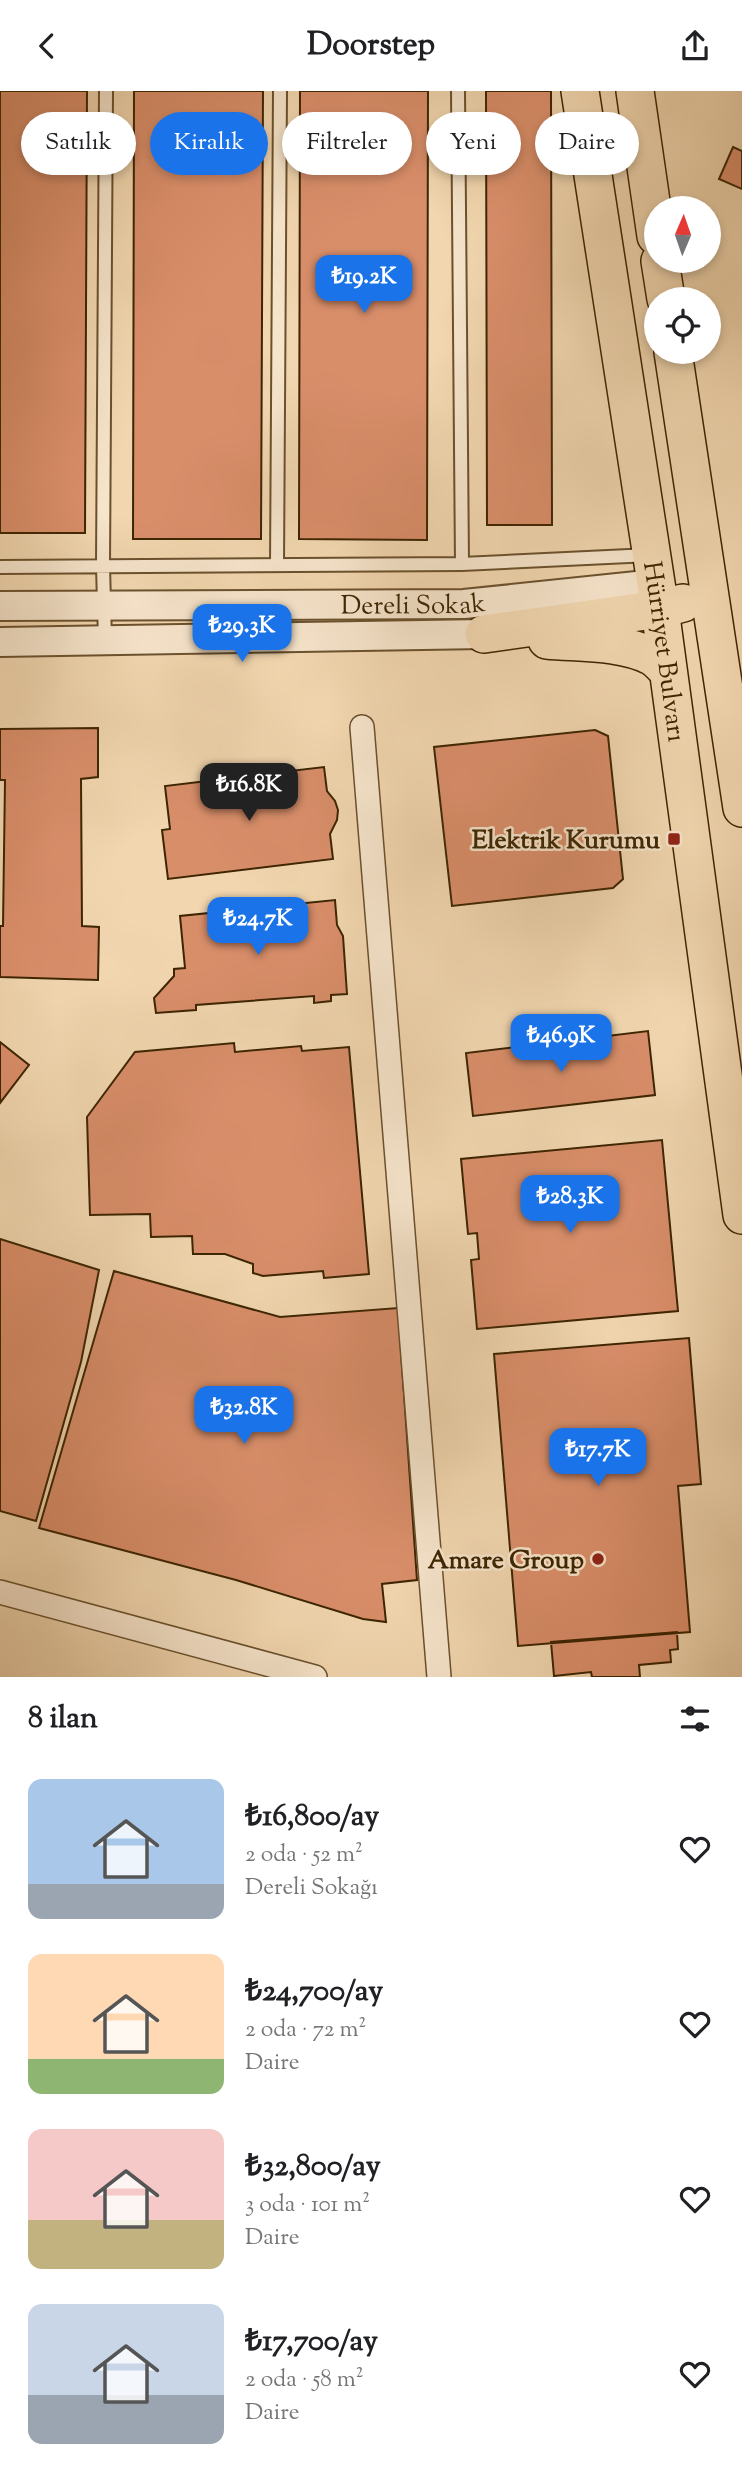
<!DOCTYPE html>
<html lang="tr">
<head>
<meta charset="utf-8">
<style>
  :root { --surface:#fff; --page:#f2f2f2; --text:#202124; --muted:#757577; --accent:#1a73e8 }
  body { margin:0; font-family:"Sorts Mill Goudy",serif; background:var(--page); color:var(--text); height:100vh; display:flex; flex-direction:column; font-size:26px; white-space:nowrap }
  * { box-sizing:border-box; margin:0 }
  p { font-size:23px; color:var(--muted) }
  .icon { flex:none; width:38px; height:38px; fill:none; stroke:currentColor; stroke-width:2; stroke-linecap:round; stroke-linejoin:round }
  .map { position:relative; height:1586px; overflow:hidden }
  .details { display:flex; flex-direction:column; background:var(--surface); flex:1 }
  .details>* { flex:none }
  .banner { position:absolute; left:21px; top:21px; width:700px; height:63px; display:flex; gap:14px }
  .needle { width:46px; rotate:2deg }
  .tools { position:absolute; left:644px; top:105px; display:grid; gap:14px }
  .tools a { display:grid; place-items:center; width:77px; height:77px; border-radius:50%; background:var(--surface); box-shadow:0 4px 10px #0003; font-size:35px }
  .price { position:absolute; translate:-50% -60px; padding:0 16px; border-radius:14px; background:var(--accent); color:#fff; font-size:23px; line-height:46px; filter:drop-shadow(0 2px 4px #0008) }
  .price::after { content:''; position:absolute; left:50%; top:42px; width:21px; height:16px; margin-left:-10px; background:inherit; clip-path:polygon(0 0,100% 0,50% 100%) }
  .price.on { background:#222; color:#fff }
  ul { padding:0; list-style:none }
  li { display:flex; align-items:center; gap:21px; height:175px; padding:0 28px }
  li span { display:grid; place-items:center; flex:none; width:196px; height:140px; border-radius:14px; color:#555 }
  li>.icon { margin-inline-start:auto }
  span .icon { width:84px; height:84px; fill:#fffc; stroke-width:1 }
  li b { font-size:30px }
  h2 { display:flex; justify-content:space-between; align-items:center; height:84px; padding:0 28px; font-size:30px }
  .pill { padding:0 24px; border-radius:32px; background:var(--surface); box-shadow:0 4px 10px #0003; font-size:24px; line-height:63px }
  .pill.on { background:var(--accent); color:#fff }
  header { display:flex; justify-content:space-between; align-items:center; height:91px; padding:0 28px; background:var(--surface); font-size:32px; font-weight:700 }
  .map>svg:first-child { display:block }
  .building { fill:#d98e6a; stroke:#3d2502; stroke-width:2 }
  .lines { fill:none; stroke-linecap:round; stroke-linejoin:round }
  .service-casing { stroke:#6a512d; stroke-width:16 }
  .minor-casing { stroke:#6a512d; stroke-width:26 }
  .tertiary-casing { stroke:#6a512d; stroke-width:32 }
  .primary-casing { stroke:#3d2502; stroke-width:40 }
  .service { stroke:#f6e4cb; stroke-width:12 }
  .minor { stroke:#f6e4cb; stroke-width:23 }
  .tertiary { stroke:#f6e4cb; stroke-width:28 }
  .primary { stroke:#f1d6af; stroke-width:37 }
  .poi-dot { fill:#8f2418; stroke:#f6e4cb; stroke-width:2.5 }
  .labels { text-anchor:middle; stroke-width:5; stroke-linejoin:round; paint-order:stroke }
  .street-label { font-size:26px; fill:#3d2502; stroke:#f6e4cb }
  .poi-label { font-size:26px; font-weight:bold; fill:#3d2502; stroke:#f6e4cb; text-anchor:end }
</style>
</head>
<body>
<header><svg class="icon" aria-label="back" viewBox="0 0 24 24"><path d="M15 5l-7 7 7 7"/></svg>Doorstep<svg class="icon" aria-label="share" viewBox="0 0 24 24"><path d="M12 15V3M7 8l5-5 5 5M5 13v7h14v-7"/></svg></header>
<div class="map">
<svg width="742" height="1586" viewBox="0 0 742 1586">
  <rect width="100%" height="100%" fill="#f1d6af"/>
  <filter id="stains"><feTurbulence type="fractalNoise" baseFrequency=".00286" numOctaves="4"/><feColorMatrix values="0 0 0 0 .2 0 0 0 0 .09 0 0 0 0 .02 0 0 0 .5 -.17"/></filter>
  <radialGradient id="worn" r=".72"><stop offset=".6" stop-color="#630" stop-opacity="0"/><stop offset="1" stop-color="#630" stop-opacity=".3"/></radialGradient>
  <path class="building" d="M0,0h87l-2,442h-85z
    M134,0h129l-2,448h-128z
    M300,0h128l-1,449 -128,-1z
    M486,0h65l1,434h-65z
    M733,56l9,4v38l-23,-10z
    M98,637v49l-17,2 1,147 17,1 -1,53 -98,-3v-51h3l2,-146h-5v-51z
    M595,639l13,6 15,143 -10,9 -161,18 -18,-159z
    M324,676l3,24 8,10 3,9 -1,10 -7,14 3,25 -165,20 -6,-49 8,-1 -5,-43z
    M335,809l2,25 6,11 4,58 -16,1v6l-17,2v-7l-118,9v5l-40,3 -2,-15 20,-22v-7l11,-1 -5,-52z
    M648,940l7,64 -182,21 -7,-63z
    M0,951l29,23 -29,38z
    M234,952l1,9 66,-6 1,5 47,-4 20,227 -45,4 -1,-7 -60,5 -10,-3v-9l-28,-10h-32l-1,-18 -41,1 -1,-23 -60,1 -3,-98 48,-65z
    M662,1049l16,171 -201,18 -6,-69 8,-1 -2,-26 -9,1 -7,-75z
    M0,1148l99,31 -18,92 -45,159 -36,-10z
    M114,1180l166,46 118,-9 19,272 -35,4 4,38 -23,-3 -127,-39 -197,-52z
    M689,1247l12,146 -23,2 12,146 -172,14 -24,-292z
    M677,1541l1,17 -8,1 1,12 -32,3 1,12h-48l-1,-5 -37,4 -3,-34z"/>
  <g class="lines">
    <g class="service-casing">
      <path id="service" d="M458,0l4,473
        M277,474l3,-474
        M0,476l462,-3 188,-9
        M105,549l-2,-74 3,-475"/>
    </g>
    <g class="minor-casing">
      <path id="minor" d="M362,636l77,950
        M0,1501l315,85"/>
    </g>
    <g class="tertiary-casing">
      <g id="tertiary">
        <path id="s1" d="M0,515l464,-2 192,-20"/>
        <path d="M0,551l484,-8"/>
      </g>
    </g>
    <g class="primary-casing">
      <g id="primary">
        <path id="s2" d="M580,0l80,518 82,606"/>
        <path d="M635,0l21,145"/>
        <path d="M660,170l6,38"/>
        <path d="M673,261l69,456"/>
        <path d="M484,543l176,-25 23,-6"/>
        <path d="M547,549c33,3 73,1 104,16 6,3 11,9 16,14"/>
      </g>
    </g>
    <use href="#service" class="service"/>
    <use href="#minor" class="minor"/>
    <use href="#tertiary" class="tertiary"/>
    <use href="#primary" class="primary"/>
  </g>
  <g class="poi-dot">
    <rect x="667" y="741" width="14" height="14" rx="3.5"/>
    <circle cx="598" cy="1468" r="7"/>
  </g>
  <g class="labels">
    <g class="street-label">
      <text dy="9" stroke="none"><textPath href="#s1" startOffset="413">Dereli Sokak</textPath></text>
      <text dy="9" stroke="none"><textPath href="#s2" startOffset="567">Hürriyet Bulvarı</textPath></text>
    </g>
    <g class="poi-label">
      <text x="660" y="757">Elektrik Kurumu</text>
      <text x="584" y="1477">Amare Group</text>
    </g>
  </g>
  <rect width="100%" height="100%" filter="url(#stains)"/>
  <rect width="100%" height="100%" fill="url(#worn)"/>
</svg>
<div class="tools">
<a><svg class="needle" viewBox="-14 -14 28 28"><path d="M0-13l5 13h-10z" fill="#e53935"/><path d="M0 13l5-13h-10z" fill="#757577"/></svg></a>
<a><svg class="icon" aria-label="locate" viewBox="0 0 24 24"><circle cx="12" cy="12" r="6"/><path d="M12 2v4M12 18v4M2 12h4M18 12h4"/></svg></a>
</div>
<b class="price" style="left:364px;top:224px">₺19.2K</b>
<b class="price" style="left:242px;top:573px">₺29.3K</b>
<b class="price on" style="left:249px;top:732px">₺16.8K</b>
<b class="price" style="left:258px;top:866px">₺24.7K</b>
<b class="price" style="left:561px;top:983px">₺46.9K</b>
<b class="price" style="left:570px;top:1144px">₺28.3K</b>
<b class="price" style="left:244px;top:1355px">₺32.8K</b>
<b class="price" style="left:598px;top:1397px">₺17.7K</b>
<div class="banner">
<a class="pill">Satılık</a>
<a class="pill on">Kiralık</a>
<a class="pill">Filtreler</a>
<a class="pill">Yeni</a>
<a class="pill">Daire</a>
</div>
</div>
<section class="details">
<h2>8 ilan<svg class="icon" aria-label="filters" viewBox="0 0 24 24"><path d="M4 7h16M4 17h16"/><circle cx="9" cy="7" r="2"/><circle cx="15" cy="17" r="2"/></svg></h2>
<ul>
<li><span style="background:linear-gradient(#a9c7e8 75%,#9aa5b1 0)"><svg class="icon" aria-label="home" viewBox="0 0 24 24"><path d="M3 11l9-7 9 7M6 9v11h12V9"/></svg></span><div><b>₺16,800/ay</b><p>2 oda · 52 m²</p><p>Dereli Sokağı</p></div><svg class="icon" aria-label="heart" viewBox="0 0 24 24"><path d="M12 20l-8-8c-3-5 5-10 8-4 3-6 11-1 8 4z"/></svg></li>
<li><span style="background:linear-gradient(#ffd9b3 75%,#8fb573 0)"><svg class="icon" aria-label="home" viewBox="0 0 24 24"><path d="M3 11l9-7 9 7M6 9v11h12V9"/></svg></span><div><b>₺24,700/ay</b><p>2 oda · 72 m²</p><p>Daire</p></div><svg class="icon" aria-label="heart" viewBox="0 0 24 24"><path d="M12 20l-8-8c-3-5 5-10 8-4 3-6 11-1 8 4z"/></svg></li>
<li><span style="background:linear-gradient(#f6c9c9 65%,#c2b280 0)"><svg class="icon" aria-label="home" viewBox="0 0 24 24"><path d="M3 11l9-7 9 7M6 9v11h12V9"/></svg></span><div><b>₺32,800/ay</b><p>3 oda · 101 m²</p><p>Daire</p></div><svg class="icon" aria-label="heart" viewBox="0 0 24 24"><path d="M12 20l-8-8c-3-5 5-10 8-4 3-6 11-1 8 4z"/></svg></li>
<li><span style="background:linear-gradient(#c9d6e8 65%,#9aa5b1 0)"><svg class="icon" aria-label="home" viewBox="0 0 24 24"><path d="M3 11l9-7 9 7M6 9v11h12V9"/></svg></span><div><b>₺17,700/ay</b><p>2 oda · 58 m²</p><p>Daire</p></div><svg class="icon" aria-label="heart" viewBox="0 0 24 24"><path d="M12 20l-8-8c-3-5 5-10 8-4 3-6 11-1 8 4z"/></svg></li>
</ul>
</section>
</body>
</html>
